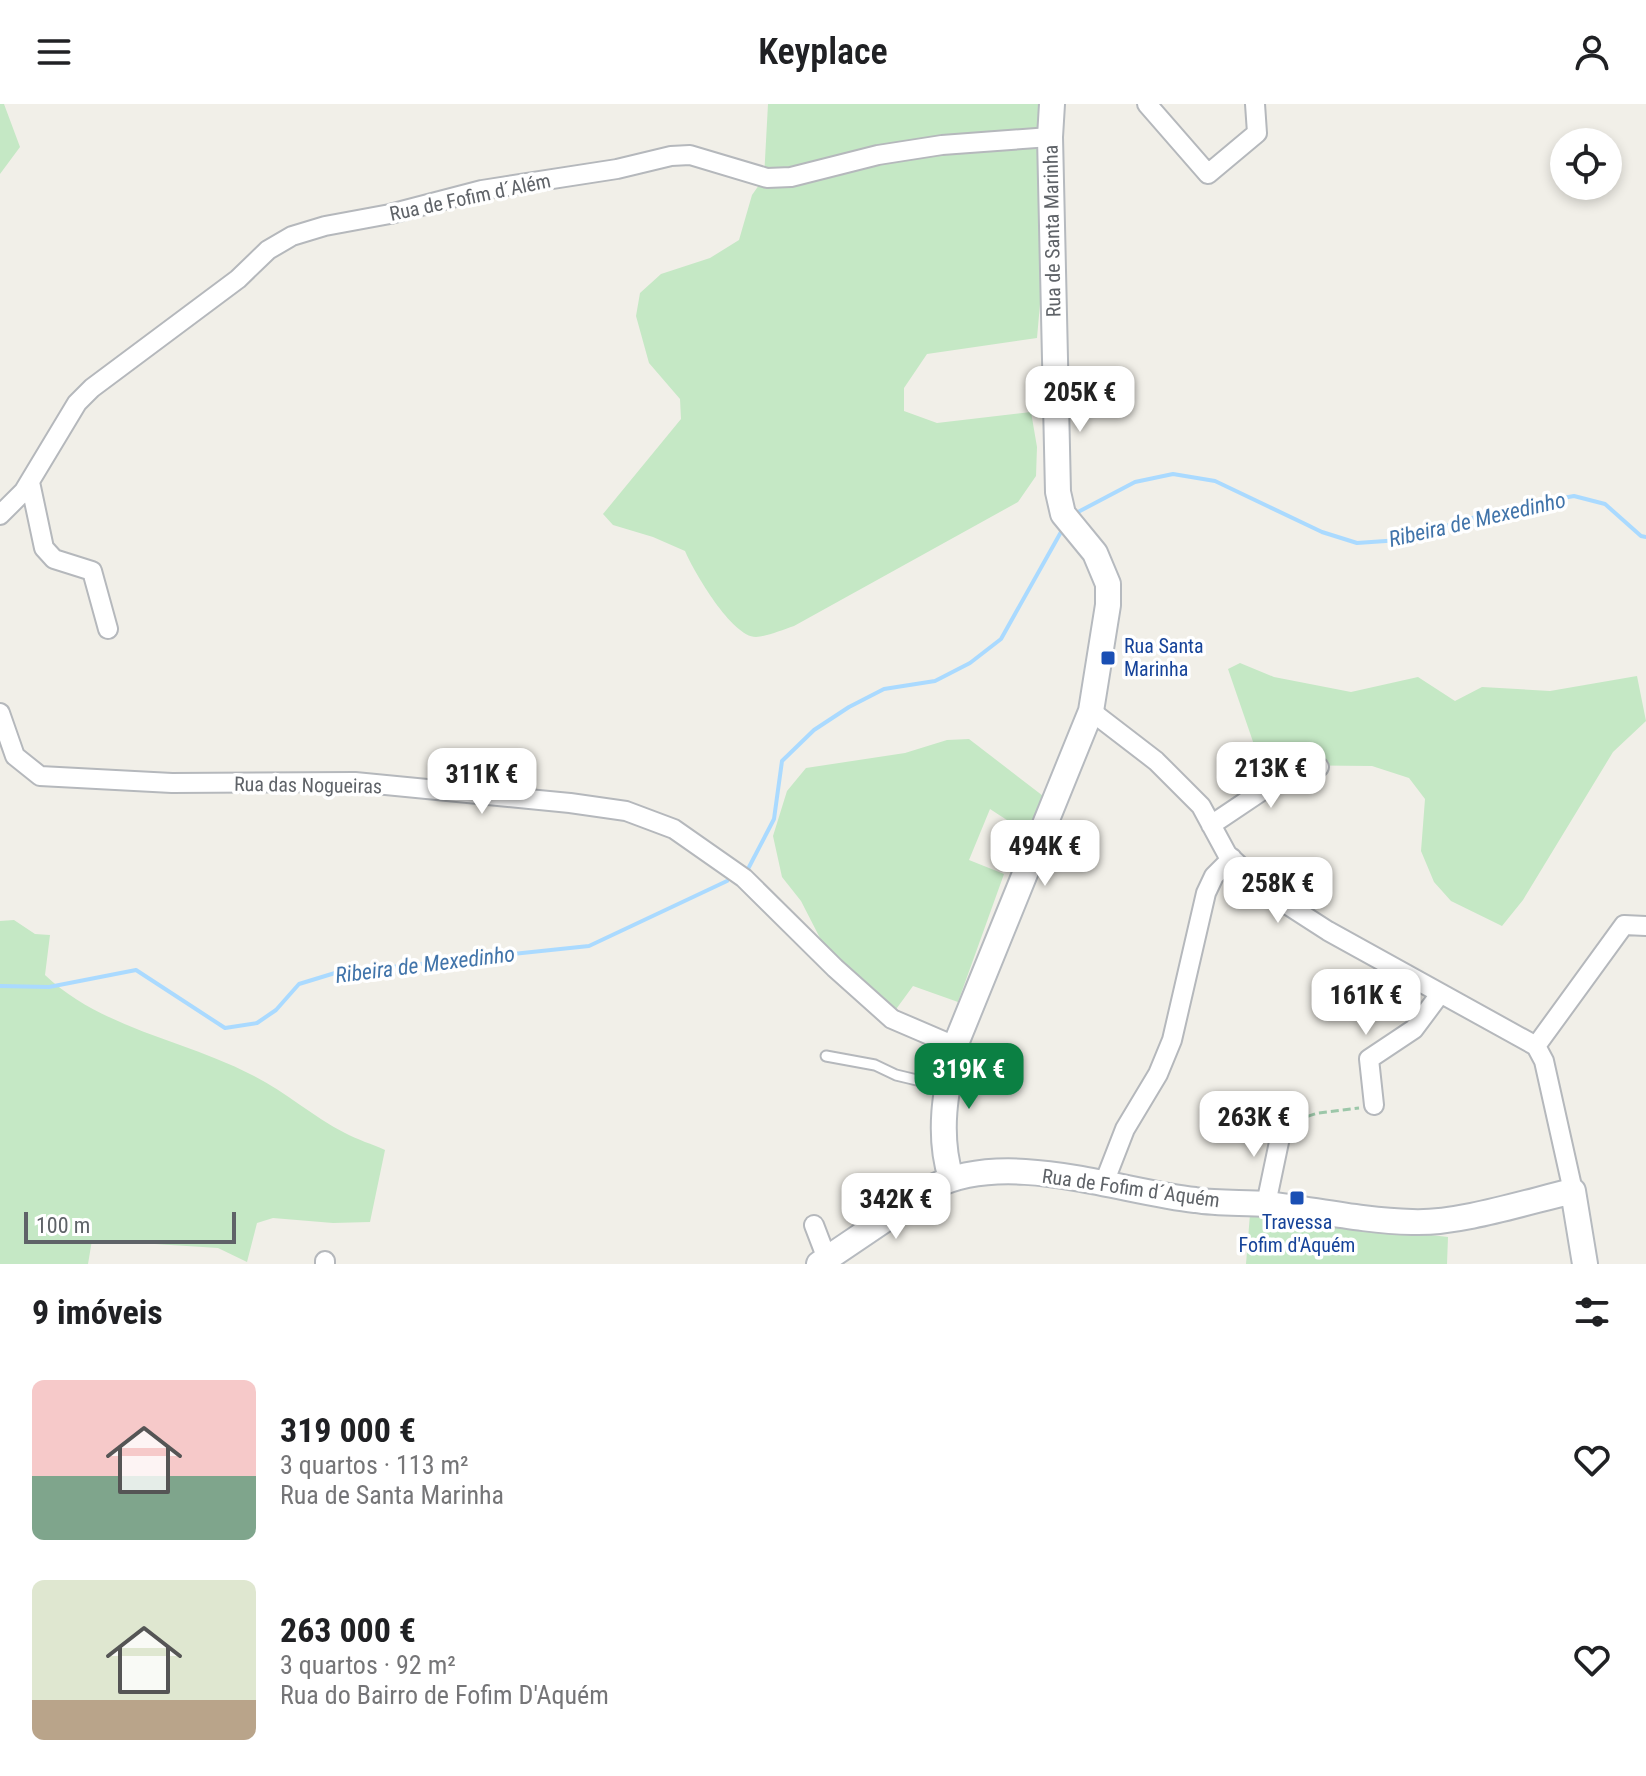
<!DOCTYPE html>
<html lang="pt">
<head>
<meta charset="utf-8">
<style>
  :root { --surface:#fff; --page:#f2f2f2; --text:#202124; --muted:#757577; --accent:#0b8043 }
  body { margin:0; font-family:"Roboto Condensed",sans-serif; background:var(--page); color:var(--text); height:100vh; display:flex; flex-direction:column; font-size:30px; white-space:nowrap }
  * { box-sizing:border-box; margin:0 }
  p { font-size:26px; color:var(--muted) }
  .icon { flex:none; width:44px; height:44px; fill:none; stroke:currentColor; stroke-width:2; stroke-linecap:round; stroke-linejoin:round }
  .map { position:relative; height:1160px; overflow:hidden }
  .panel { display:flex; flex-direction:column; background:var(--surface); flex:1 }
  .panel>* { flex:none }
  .fabs { position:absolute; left:1550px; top:24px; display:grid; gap:16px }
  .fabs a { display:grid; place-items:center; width:72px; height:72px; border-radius:50%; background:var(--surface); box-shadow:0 4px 12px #0003; font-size:40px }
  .scale { position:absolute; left:24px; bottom:20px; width:212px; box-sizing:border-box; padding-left:8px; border:4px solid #5f6368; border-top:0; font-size:22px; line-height:28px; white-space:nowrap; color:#5f6368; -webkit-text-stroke:6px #fff; paint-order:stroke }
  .price { position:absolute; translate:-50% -68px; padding:0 18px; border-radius:16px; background:#fff; color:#222; font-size:26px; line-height:52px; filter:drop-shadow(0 2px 4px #0008) }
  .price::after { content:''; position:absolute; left:50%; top:48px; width:24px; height:18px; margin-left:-12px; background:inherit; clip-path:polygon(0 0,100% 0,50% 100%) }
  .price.current { background:var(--accent); color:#fff }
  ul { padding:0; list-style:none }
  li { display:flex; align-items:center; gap:24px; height:200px; padding:0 32px }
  li span { display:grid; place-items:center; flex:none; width:224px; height:160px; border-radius:12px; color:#555 }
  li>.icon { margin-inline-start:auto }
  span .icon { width:96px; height:96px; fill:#fffc; stroke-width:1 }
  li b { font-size:34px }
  h2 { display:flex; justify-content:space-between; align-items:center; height:96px; padding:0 32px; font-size:34px }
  header { display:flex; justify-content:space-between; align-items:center; height:104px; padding:0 32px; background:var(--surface); font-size:36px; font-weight:600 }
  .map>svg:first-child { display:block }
  .green { fill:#c5e8c5 }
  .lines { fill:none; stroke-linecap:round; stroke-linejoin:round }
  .stream { stroke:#aadaff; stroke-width:4 }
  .lane-casing { stroke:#b5b8bc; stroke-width:13 }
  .street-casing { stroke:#b5b8bc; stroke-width:22 }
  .secondary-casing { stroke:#b6babf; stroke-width:28 }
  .path { stroke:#9cc7a9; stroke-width:3; stroke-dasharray:8 4; stroke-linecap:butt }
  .lane { stroke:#fff; stroke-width:9 }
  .street { stroke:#fff; stroke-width:18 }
  .secondary { stroke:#fff; stroke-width:24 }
  .transit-dot { fill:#1a4fb4; stroke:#fff; stroke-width:3 }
  .labels { text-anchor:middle; stroke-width:7; stroke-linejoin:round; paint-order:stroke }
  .street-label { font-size:20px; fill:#5f6368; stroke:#fff }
  .transit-label { font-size:20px; fill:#164399; stroke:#fff; text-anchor:start }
  .water-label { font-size:22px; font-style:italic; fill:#4174aa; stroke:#fff }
</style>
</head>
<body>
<header><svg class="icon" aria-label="menu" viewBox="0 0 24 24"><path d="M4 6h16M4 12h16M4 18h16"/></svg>Keyplace<svg class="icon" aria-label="person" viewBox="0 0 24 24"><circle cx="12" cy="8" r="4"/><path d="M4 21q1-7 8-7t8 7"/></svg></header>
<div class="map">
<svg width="1646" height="1160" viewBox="0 0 1646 1160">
  <rect width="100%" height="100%" fill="#f1efe8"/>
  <path class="green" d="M0,0h4l16,43 -20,27z
    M768,0h272v200l-3,34 -110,16 -23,34v23l33,12 94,-11 6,35 -1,29 -18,26 -224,124c-12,4 -26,10 -38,11 -24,0 -62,-65 -71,-86l-32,-14 -40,-12 -10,-11 78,-95 -1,-20 -31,-36 -13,-47 4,-23 21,-19 49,-16 29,-18 13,-45 12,-17z
    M1240,559l34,14 77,15 67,-15 37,24 27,-14 68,4 87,-15 9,45 -33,31 -90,148 -21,26 -51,-25 -17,-19 -13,-31 4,-52 -16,-21 -37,-12 -111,-1 -33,-96z
    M969,635l78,60 -20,34 -37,-24 -21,51 35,14 -46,128 -45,-16 -19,26 -73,-72 -20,-39 -19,-24 -9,-41 14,-45 19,-23 99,-15 42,-13z
    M14,816l21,14 15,1 -5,40c57,54 140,65 207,100 33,16 61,42 93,58 13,7 27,11 40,17l-15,72 -37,1 -60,-5 -16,5 -10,39 -29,-14 -126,-8 -4,24h-88v-343z
    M1250,1110l198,23 -1,27h-201z"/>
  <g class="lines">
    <path class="stream" d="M1078,408l57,-30 38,-8 42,7 107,51 35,11 43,-3 102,-31 72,-13 31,8 36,32 5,1
      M748,765l26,-50 8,-58 32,-31 35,-23 35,-18 51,-8 35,-18 31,-24 60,-107
      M0,882l49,1 87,-17 89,58 32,-5 19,-13 23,-26 36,-11 254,-27 138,-65"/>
    <g class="lane-casing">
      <path id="lane" d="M826,952l49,9 21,10 50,12"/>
    </g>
    <g class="street-casing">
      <path id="street" d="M1147,0l61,70 49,-41 -2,-29
        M30,378l14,66 10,11 38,12 16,58
        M0,411l24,-24 53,-88 15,-15 146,-109 30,-29 24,-14 33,-10 65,-12 92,-24 135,-21 54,-13 19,-1 77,23 24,-1 87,-22 64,-10 108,-8
        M1091,607l65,50 45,45 26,48 42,39 59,38 208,115 8,15 29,130
        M0,609l15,43 25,20 132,7 183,-1 215,21 56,8 48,18 70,49 91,90 57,51 63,27
        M1211,721l76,-51 32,-7
        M1536,942l88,-121 22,1
        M1374,1001l-5,-46 45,-30 26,-35
        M1104,1079l21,-54 33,-55 14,-34 34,-147 8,-17 18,-18
        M1266,1100l17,-81
        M814,1121l13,34
        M325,1157v3"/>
    </g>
    <g class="secondary-casing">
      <path id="secondary" d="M951,1074c-14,-44 -5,-88 4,-132l136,-335 17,-106v-21l-13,-31 -32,-39 -5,-22 -8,-355 2,-33
        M819,1160l114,-77c73,-38 184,4 262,13 24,4 49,2 73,4 48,6 96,17 144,18 46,2 114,-20 161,-31l12,73"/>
    </g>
    <path class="path" d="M1296,1016l22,-7 41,-5"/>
    <use href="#lane" class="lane"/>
    <use href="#street" class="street"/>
    <use href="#secondary" class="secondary"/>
  </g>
  <g class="transit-dot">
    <rect x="1100" y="546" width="16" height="16" rx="4"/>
    <rect x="1289" y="1086" width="16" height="16" rx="4"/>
  </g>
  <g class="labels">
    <g class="street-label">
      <text transform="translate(470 93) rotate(-12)" y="7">Rua de Fofim d´Além</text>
      <text transform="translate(1052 127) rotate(-91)" y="7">Rua de Santa Marinha</text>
      <text transform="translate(308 681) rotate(1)" y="7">Rua das Nogueiras</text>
      <text transform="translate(1131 1084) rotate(8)" y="7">Rua de Fofim d´Aquém</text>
    </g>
    <g class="transit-label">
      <text x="1124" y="549">Rua Santa<tspan x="1124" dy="23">Marinha</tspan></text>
      <text x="1297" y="1125" text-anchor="middle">Travessa<tspan x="1297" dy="23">Fofim d'Aquém</tspan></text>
    </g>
    <g class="water-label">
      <text transform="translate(1477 415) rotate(-13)" y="8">Ribeira de Mexedinho</text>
      <text transform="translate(425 860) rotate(-7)" y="8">Ribeira de Mexedinho</text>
    </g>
  </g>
</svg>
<div class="fabs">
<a><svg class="icon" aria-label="locate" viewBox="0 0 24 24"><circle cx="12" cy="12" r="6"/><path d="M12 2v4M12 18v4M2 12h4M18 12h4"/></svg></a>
</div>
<div class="scale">100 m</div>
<b class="price" style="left:1080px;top:330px">205K €</b>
<b class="price" style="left:1271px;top:706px">213K €</b>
<b class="price" style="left:482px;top:712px">311K €</b>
<b class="price" style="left:1045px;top:784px">494K €</b>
<b class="price" style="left:1278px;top:821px">258K €</b>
<b class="price" style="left:1366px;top:933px">161K €</b>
<b class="price current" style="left:969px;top:1007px">319K €</b>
<b class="price" style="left:1254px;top:1055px">263K €</b>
<b class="price" style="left:896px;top:1137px">342K €</b>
</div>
<section class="panel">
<h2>9 imóveis<svg class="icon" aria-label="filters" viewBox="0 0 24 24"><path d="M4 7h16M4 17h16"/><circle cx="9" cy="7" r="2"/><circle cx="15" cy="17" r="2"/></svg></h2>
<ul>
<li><span style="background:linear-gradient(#f6c9c9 60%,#7fa58c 0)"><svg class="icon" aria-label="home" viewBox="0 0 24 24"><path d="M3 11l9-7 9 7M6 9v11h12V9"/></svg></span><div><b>319 000 €</b><p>3 quartos · 113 m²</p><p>Rua de Santa Marinha</p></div><svg class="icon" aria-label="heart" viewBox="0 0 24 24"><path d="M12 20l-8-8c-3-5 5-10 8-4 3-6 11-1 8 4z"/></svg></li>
<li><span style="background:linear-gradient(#dfe7d0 75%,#b9a48a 0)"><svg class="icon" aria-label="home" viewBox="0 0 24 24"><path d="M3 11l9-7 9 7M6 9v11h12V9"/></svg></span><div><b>263 000 €</b><p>3 quartos · 92 m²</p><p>Rua do Bairro de Fofim D'Aquém</p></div><svg class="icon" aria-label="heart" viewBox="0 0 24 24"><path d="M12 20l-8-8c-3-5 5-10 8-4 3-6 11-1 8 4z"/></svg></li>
</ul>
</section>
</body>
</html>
